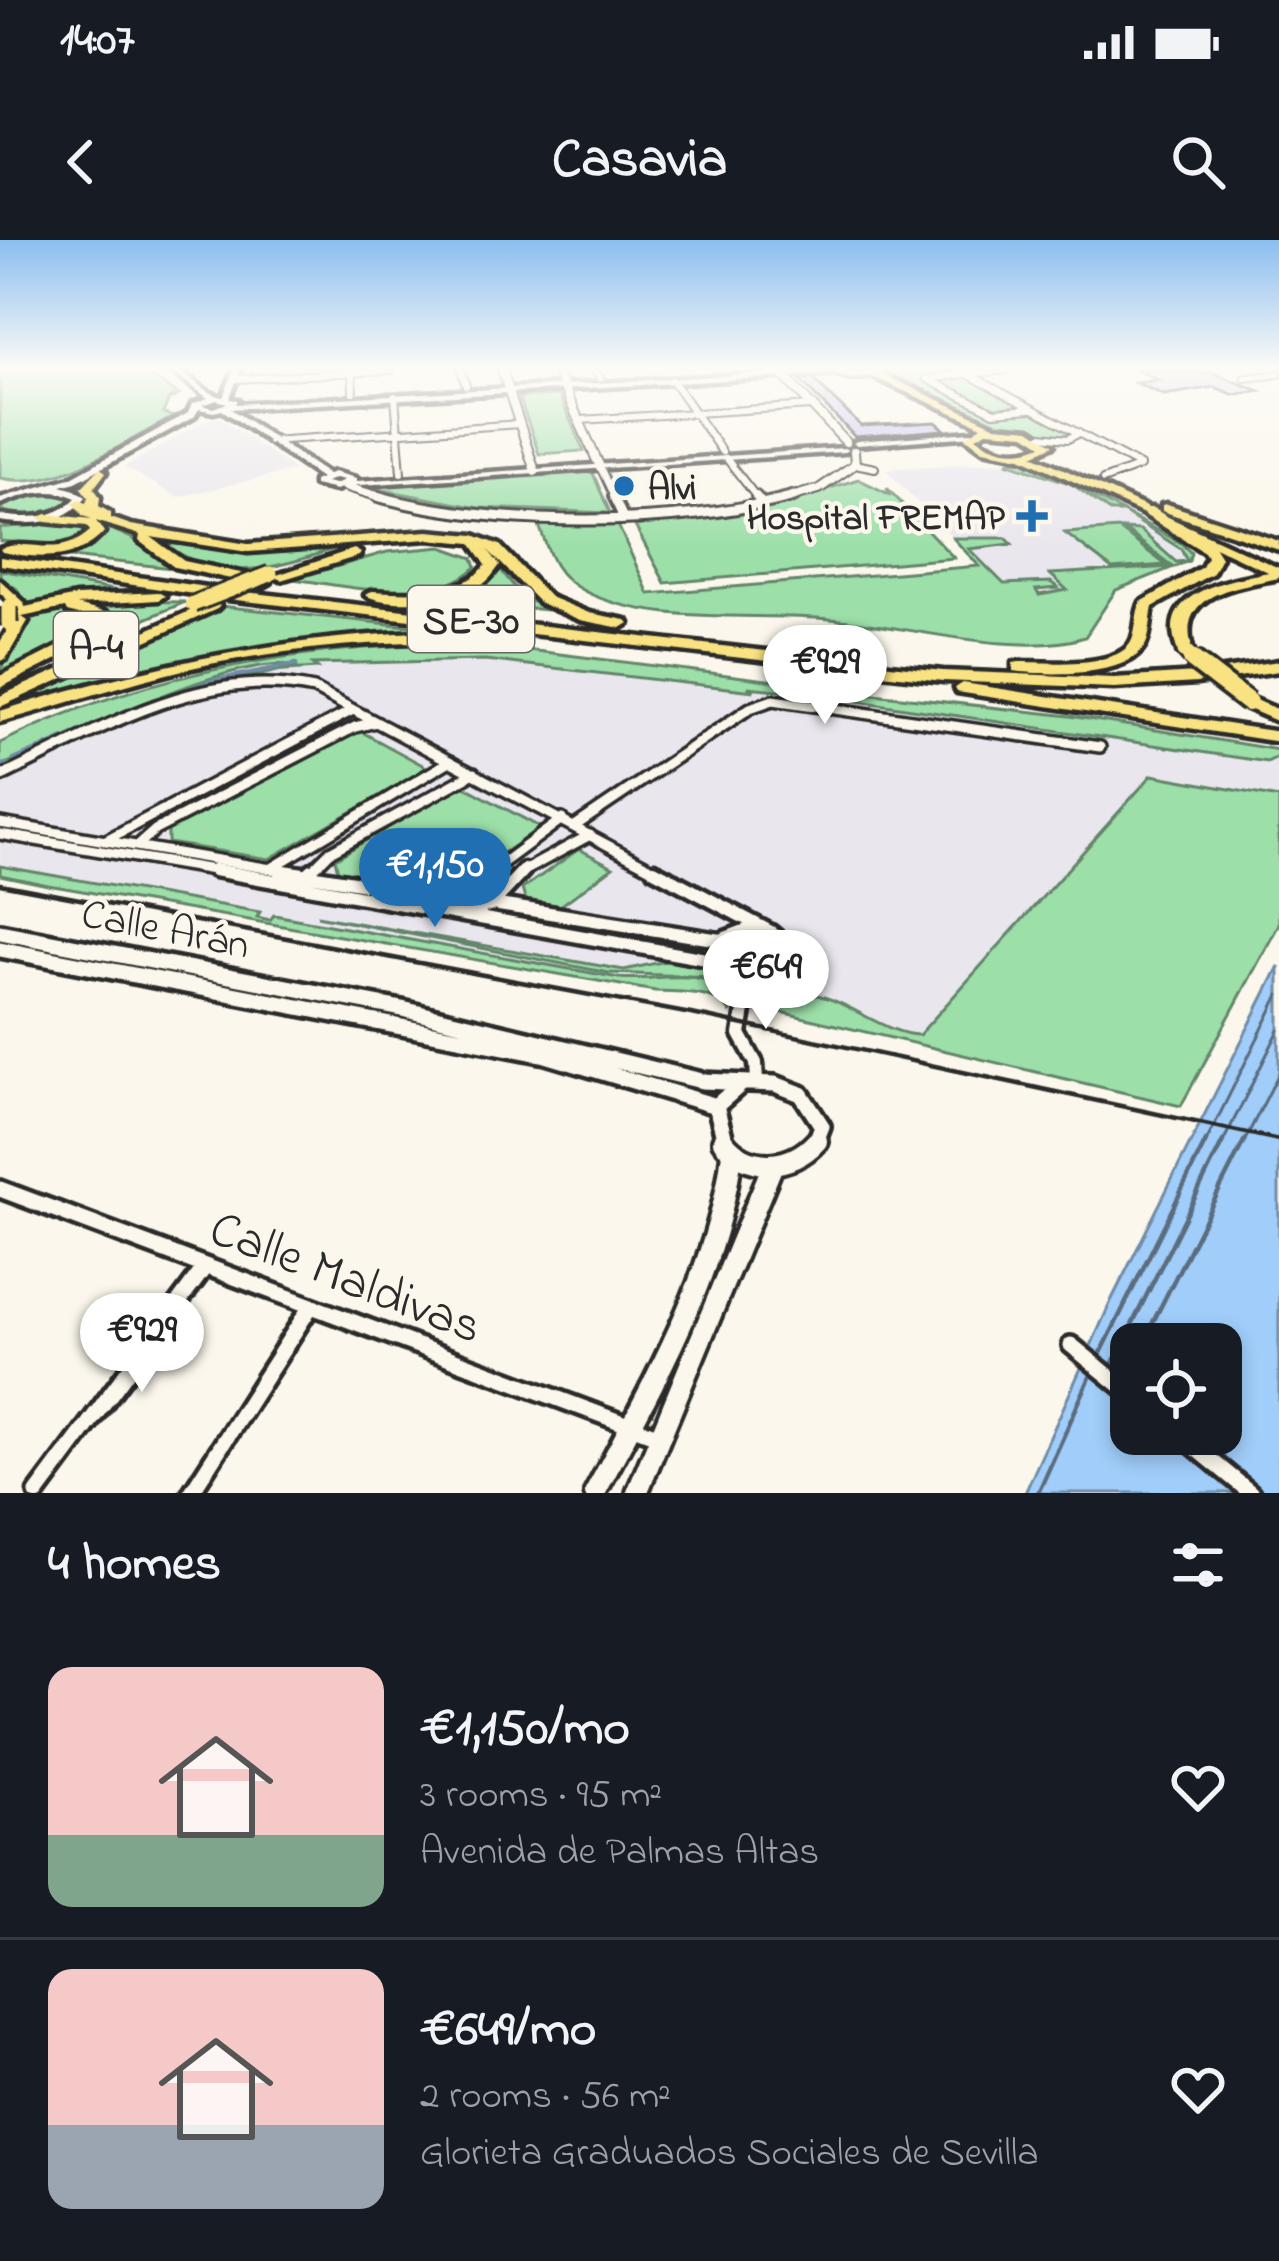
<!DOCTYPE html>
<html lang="en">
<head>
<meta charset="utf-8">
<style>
  :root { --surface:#171b24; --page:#242831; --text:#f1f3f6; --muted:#9ea1a6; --line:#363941; --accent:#1f6fb2 }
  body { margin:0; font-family:"Indie Flower",sans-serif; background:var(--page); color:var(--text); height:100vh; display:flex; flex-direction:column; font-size:45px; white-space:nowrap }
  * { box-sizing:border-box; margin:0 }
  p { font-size:39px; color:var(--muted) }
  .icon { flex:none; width:66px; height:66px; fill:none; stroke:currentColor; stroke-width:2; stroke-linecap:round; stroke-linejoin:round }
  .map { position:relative; height:1253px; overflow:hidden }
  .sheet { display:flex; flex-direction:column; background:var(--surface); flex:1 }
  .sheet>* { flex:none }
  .buttons { position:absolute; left:1110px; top:1083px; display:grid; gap:24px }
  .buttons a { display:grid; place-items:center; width:132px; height:132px; border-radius:24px; background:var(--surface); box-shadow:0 6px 18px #0003; font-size:60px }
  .price { position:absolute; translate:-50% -102px; padding:0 27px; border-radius:42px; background:#fff; color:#222; font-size:39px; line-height:78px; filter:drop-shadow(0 3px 6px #0008) }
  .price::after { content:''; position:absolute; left:50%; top:72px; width:36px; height:27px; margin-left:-18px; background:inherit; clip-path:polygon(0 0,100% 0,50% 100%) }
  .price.selected { background:var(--accent); color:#fff }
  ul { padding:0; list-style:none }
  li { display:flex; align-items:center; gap:36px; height:300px; padding:0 48px }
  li+li { border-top:3px solid var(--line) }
  li span { display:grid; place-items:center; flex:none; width:336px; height:240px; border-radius:24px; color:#555 }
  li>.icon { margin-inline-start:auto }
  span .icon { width:144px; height:144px; fill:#fffc; stroke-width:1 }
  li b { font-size:51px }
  h2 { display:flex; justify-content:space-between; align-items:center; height:144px; padding:0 48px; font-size:51px }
  .status { display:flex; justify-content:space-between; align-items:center; height:84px; padding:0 60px; background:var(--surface); direction:ltr }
  .status svg { height:33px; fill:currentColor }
  header { display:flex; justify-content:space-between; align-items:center; height:156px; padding:0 48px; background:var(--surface); font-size:54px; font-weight:700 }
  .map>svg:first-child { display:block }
  .built { fill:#eae6ee }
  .green { fill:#9cdfa9; stroke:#64856a; stroke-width:3 }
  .water { fill:#a0cdfa; stroke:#718ca7; stroke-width:3; fill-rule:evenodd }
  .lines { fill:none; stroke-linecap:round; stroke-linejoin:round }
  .shore-far1 { stroke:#5a6c7e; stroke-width:3 }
  .shore { stroke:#5a6c7e; stroke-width:4.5 }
  .stream { stroke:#718ca7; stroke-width:4.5 }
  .building { fill:#c3bff1; stroke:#2b2b2b; stroke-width:3 }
  .minor-far4-casing { stroke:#2b2b2b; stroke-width:10 }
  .minor-far3-casing { stroke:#2b2b2b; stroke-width:14 }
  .minor-far2-casing { stroke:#2b2b2b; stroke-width:16 }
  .minor-far1-casing { stroke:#2b2b2b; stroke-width:21 }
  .minor-casing { stroke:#2b2b2b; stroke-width:24 }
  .tertiary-far3-casing { stroke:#2b2b2b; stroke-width:12 }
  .tertiary-far2-casing { stroke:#2b2b2b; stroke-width:15 }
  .tertiary-far1-casing { stroke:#2b2b2b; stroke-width:24 }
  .tertiary-casing { stroke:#2b2b2b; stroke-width:28 }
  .secondary-casing { stroke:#2b2b2b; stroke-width:9 }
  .primary-casing { stroke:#2b2b2b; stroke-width:9 }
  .motorway-casing { stroke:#2b2b2b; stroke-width:9 }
  .minor-far4 { stroke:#fbf7ec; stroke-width:6 }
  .minor-far3 { stroke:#fbf7ec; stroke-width:8 }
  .minor-far2 { stroke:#fbf7ec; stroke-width:9 }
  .minor-far1 { stroke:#fbf7ec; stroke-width:12 }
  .minor { stroke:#fbf7ec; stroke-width:15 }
  .tertiary-far3 { stroke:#fbf7ec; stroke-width:8 }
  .tertiary-far2 { stroke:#fbf7ec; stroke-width:9 }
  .tertiary-far1 { stroke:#fbf7ec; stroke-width:15 }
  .tertiary { stroke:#fbf7ec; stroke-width:20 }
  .secondary { fill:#fbf7ec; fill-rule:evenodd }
  .primary { fill:#f8e281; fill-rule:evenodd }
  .motorway { fill:#f8e281; fill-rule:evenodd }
  .rail { stroke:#2b2b2b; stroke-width:4.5 }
  .motorway-bridge-far1-casing { stroke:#2b2b2b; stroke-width:21; stroke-linecap:butt }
  .motorway-bridge-casing { stroke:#2b2b2b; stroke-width:26; stroke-linecap:butt }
  .motorway-bridge-far1 { stroke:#f8e281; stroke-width:15 }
  .motorway-bridge { stroke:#f8e281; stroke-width:18 }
  .poi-dot { fill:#1f6fb2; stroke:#fbf7ec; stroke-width:4.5 }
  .labels { text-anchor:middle; stroke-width:9; stroke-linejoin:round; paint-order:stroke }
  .far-poi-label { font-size:36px; font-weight:bold; fill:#2b2b2b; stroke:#fbf7ec; text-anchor:start }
  .shield { fill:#fbf7ec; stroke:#696865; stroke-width:3 }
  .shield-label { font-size:39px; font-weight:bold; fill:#2b2b2b }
  .street-label { font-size:42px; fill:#2b2b2b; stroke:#fbf7ec }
  .near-street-label { font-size:51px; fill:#2b2b2b; stroke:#fbf7ec }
</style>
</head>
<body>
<div class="status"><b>14:07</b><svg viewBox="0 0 49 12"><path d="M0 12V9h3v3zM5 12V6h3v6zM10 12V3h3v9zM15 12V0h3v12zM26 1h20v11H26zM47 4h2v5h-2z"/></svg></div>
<header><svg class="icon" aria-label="back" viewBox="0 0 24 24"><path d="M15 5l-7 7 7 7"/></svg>Casavia<svg class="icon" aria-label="search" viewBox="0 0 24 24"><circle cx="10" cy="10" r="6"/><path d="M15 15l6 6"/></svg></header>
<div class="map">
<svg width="1279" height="1253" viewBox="0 0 1279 1253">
  <rect width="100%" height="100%" fill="#fbf7ec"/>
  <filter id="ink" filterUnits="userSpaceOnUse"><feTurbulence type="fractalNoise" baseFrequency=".00833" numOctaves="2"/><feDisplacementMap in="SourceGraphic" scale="24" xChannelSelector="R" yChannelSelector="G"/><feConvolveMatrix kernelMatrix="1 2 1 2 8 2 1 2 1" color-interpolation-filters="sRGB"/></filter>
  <g filter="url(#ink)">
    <path class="built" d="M210,178h10l75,52 -117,27 -54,-30z
      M1026,220l155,83 9,16 -47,21 -127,22 -131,-133z
      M390,406l660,67 229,37v174l-98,182 -417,-98 -12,13 -23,-5 -6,-16 -28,-8 -48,-3 -647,-114v-121l189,-70 119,-31z"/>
    <path class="green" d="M0,130h143l36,25 -10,4 -6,14 10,4c-52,26 -113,74 -173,61z
      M890,130h65l116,63c-43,17 -145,-40 -186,-59z
      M559,155l25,56 -45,3 -20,-57z
      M1026,220l155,83 10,10 -2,8 -73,29 -31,47c-67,22 -185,-13 -256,-18 -74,-7 -177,7 -245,-28 -29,-15 -35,-37 -45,-66h79l31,69 330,-28 -26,-28h53l6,6 -43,5 35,35 47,-2 7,6 -22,2 3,5 28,-5 -17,-16 123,-7 -49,-38 16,1 36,32 11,-1 -6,-12 -58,-37h-12l-39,-28 -65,-22z
      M592,231l18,42 -131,-5 -111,-21z
      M858,239l31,15 -2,-6 67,70 -289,25 -30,-57 142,-21z
      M37,252l25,1 10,7 -35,16 -37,-5 11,-12z
      M57,282l18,1 13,12 -20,12 -68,-6v-13z
      M106,287l34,15 32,26 -111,-12 36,-13z
      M1119,289l4,3 43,33 -54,4 -47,-36z
      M163,303l100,8 77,-4c-64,21 -117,40 -177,-4z
      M442,307l31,11 3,9c-44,42 -130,18 -183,12l94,-27z
      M500,329l22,27 25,14 -113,-11 42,-12z
      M0,330l119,21 -92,16 -10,-18 -17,-12z
      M106,361l79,1 -185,79c0,-25 20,-41 27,-66z
      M220,366l226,24c-154,6 -300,31 -446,83l100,-54z
      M412,405l92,2 311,39 -11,7 -56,-6 6,4 -269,-31 -172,4 5,4 -48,3 -104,27 132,-32c-70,-14 -228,74 -298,100v-23c127,-63 272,-92 412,-98z
      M820,448l250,28 209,34v6l-12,6 -442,-66z
      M360,491l68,37 -159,91 -101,-16v-12z
      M1152,535l127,23v126l-98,182 -418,-98c53,-45 104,25 156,27z
      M460,544l81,44 -92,61 -111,-18 -3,-12z
      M579,609l34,18 -54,40 -33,-5 -4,-13z
      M0,626l260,46 -3,5 13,3 4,-5 345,63c35,4 82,-12 107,14l5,21c-13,-22 -43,-21 -76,-22l-607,-106 -48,-10z
      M317,676l307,54 51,-11 26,7 14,11 -106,-4z"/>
    <path class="water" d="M1279,726v527h-254l87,-194zM1131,1104h90v90h-90z"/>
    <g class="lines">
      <path class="shore-far1" d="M1205,904l74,-149
        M1222,904l57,-114
        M1243,904l36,-71"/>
      <path class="shore" d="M1142,1104l102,-203
        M1100,1115l106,-214
        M1112,1125l111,-224
        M1038,1253l53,-118"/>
      <path class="stream" d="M131,469l80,-28 85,-17
        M14,520l110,-48
        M0,526l6,-2"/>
    </g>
    <path class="building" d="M1137,130l77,3 46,18 -26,4 -19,-8 -51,8 -28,-12 22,-3z
      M813,139l48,47 75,-4 9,8 -90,7 -55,-57z"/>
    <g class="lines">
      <g class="minor-far4-casing">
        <path id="minor-far4" d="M352,130l1,22
          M461,130l5,16
          M595,130l5,8
          M960,130l180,96
          M964,134l-37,5 67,33 36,-3
          M972,134l35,-4
          M1245,138l34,-4
          M237,139l154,-9
          M672,140l50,72
          M395,156l6,77
          M580,180l232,-14
          M1041,196l27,3 11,-6
          M270,201l250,-17
          M726,218l32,41
          M855,224l20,4
          M600,227l15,32
          M1103,240l37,-14"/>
      </g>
      <g class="minor-far3-casing">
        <path id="minor-far3" d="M613,256l11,23
          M756,256l5,6"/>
      </g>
      <g class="minor-far2-casing">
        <path id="minor-far2" d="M0,537c98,-46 202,-112 314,-88l346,184
          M0,583l295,50
          M575,586l175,-118 23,-8 327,47
          M0,594l231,39
          M104,601l249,-131
          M137,606l18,-16 200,-103 21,-5
          M270,629l180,-108
          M309,633l21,-21 144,-79
          M489,633l73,-54
          M520,633l70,-38"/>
      </g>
      <g class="minor-far1-casing">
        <path id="minor-far1" d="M214,630l503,91
          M278,630l442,70
          M654,630l117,62
          M307,635l5,-5
          M453,659l40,-29
          M490,666l34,-36
          M749,689l22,3 18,15 1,18 -29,16 -31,-8 -14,-17 4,-16z
          M749,741l-9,53 16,29 1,18"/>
      </g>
      <g class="minor-casing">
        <path id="minor" d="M0,949l660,248
          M1071,1105l60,49
          M1179,1194l72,59
          M37,1253l168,-226
          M191,1253l120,-187"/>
      </g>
      <g class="tertiary-far3-casing">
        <path id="tertiary-far3" d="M502,130l33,101
          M556,130l44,97
          M778,130l68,72
          M344,246l43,13
          M784,259l35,-10 36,-25 -1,-13"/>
      </g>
      <g class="tertiary-far2-casing">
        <path id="tertiary-far2" d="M377,256c112,32 305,32 417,0"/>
      </g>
      <g class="tertiary-far1-casing">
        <path id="tertiary-far1" d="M0,692l402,77 300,72 73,3 26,10 21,32 -7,18
          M0,709l546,106 170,51
          M726,904l-10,-38 24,-21"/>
      </g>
      <g class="tertiary-casing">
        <path id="tertiary" d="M723,901c25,32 68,29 94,0
          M595,1253c56,-106 124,-220 137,-341
          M637,1253l135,-326"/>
      </g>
      <g class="secondary-casing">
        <path id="secondary" d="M170,130c20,1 32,24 53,27l11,-27h7l-12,29 9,1 -2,4 585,-34 11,2 -4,2 -597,35 97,65 6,-2 22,6 1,3 487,-33 4,2 -4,2 -498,34 -10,4 -22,-5v-4l7,-3 -99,-68 -8,2 -15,-3 -5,8 -118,65 -15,4 14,4 11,7c-21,27 -54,29 -86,24v-6c28,4 56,4 76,-17 -27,-12 -50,-4 -76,6v-6l70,-20 118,-65 4,-9 16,-6zM217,160l10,3 -14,5 -10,-3zM335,238l9,2 -9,4 -9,-2z
          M971,192l4,2 -1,2 -117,9 -4,-2 4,-2z
          M491,657l8,5c-7,8 -22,18 -33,15l-2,-4 2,-4z"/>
      </g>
      <g class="primary-casing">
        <path id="primary" d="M821,130l30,3 31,-3v4l114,52 34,3 24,16 -21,10 246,113v9l-258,-120 -38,-7 -18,-13 17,-11 -111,-50 -20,3zM987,191l38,3 17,11c-23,10 -46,7 -66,-8z"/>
      </g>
      <g class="motorway-casing">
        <path id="motorway" d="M100,228l6,4 -12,16 6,9 -1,9 12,7v5l20,7 117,19 180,-13 46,4 26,10 50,52 39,16 37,7 3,3 -8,5 -41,-8 -40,-17 -52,-53 12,15c-6,8 -11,16 -20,21 -26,15 -90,23 -115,9l7,-4c39,2 86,7 114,-26l-15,-22 -43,-4 -180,13 -97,-15 33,24 85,18 2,3 -7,4 -90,-19 -35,-26 1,-6 -44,-14 8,11c-26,30 -66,27 -102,20l-2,-3c30,-13 57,12 90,-18l-3,-5 -41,-4 -7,-4 7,-4 46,5 -9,-3 -10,-13 6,-4 7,4 2,-6 -7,-9z
          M1167,264l112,37v9l-117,-39v-6z
          M1143,268h10l61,38 7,11 -8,16 -60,34c-3,13 -2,28 -8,39 -18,32 -100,29 -132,25v-8l6,-1c26,0 101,7 113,-22 5,-12 3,-26 9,-38l61,-35 5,-10 -3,-5 -61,-38z
          M354,309l7,4 -2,3 -78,24 -7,-4z
          M0,317l227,33 716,81 171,7 83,-5 82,-12v10l-82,12 -83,5 -171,-7 -716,-82 -227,-34z
          M1279,330v8c-43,9 -105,15 -86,73l-2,3h-12c-29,-65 55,-75 100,-84z
          M0,340l24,22 1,5 51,-11 82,-4 7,4 -7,4 -81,5 30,8 2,20 -109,55v-12l95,-48 -1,-9 -27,-7 -2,-4 -43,9 6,4 -22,38 -6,2v-19l14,-23 -14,3v-10l17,-3 -17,-16z
          M212,361l8,5 -3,3 -217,98v-11z
          M451,391l66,2 8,5 -8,5c-111,-5 -221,2 -330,26 -64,15 -124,36 -187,53v-11c148,-47 295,-77 451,-80z
          M963,443l316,49v10l-322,-50 -2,-4z
          M1248,457l31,13v12l-37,-16v-8z"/>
      </g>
      <use href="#minor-far4" class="minor-far4"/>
      <use href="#minor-far3" class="minor-far3"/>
      <use href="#minor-far2" class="minor-far2"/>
      <use href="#minor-far1" class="minor-far1"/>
      <use href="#minor" class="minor"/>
      <use href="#tertiary-far3" class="tertiary-far3"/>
      <use href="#tertiary-far2" class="tertiary-far2"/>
      <use href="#tertiary-far1" class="tertiary-far1"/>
      <use href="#tertiary" class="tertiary"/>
      <use href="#secondary" class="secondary"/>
      <use href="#primary" class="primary"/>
      <use href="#motorway" class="motorway"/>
      <path class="rail" d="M0,644l707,133 572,123"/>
      <g class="motorway-bridge-far1-casing">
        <path id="motorway-bridge-far1" d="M193,364l77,-30
          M9,367v16
          M1185,411l10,11"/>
      </g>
      <g class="motorway-bridge-casing">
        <path id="motorway-bridge" d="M1192,419l56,43"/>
      </g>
      <use href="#motorway-bridge-far1" class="motorway-bridge-far1"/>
      <use href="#motorway-bridge" class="motorway-bridge"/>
    </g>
  </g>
  <linearGradient id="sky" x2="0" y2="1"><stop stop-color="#8bbeef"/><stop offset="0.42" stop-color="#fdfbf6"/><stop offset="1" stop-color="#fdfbf6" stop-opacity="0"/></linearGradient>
  <rect width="1279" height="306" fill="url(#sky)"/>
  <g class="poi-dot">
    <circle cx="624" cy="246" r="12"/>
    <path d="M1026 258h12v12h12v12h-12v12h-12v-12h-12v-12h12z"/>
  </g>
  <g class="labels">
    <g class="far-poi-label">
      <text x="648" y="259">Alvi</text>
      <text x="1005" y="289" text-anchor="end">Hospital FREMAP</text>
    </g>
    <g class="shield">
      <rect x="408" y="346" width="126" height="66" rx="9"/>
      <rect x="54" y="372" width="84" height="66" rx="9"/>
    </g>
    <g class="shield-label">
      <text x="471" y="393">SE-30</text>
      <text x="96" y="419">A-4</text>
    </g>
    <g class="street-label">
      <text transform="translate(166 687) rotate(11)" y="15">Calle Arán</text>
    </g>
    <g class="near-street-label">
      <text transform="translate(347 1035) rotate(21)" y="18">Calle Maldivas</text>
    </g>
  </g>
</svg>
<div class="buttons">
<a><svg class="icon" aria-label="locate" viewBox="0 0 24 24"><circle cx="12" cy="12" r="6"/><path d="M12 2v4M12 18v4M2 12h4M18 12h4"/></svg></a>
</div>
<b class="price" style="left:825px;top:487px">€929</b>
<b class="price selected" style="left:435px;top:690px">€1,150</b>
<b class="price" style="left:766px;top:792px">€649</b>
<b class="price" style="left:142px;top:1155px">€929</b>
</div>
<section class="sheet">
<h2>4 homes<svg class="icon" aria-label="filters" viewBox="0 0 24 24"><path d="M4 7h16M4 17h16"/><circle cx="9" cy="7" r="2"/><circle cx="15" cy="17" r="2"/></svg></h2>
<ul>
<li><span style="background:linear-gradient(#f6c9c9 70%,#7fa58c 0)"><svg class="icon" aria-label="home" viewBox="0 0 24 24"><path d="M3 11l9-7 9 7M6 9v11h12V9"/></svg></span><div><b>€1,150/mo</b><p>3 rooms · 95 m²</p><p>Avenida de Palmas Altas</p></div><svg class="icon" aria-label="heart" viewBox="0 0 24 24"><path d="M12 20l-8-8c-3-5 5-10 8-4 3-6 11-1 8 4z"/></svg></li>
<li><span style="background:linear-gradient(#f6c9c9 65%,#9aa5b1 0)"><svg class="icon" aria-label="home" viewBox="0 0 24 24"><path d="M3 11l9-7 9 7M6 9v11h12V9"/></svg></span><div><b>€649/mo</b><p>2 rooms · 56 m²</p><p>Glorieta Graduados Sociales de Sevilla</p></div><svg class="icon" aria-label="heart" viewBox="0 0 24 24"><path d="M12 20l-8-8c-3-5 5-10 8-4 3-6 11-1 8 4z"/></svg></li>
</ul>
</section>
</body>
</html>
